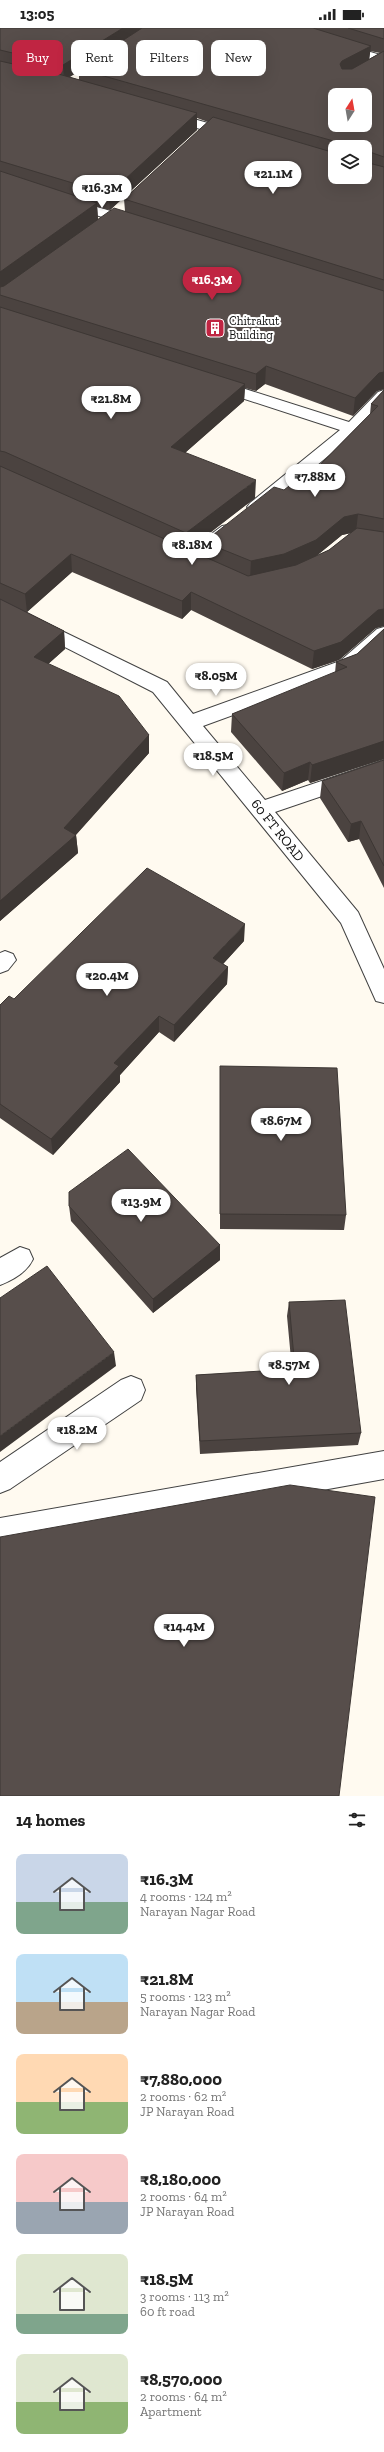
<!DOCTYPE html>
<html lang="en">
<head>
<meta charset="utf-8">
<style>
  :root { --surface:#fff; --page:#f6f6f6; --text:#222; --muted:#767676; --accent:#c02542 }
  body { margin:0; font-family:"Zilla Slab",serif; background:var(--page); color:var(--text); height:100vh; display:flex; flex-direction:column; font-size:15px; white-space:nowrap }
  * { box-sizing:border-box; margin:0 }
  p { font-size:13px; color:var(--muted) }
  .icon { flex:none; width:22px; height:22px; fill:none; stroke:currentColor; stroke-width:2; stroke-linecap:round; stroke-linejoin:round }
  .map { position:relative; height:1768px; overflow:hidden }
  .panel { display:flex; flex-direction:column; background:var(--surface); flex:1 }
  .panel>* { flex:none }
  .guide { position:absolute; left:12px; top:12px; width:360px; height:36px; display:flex; gap:8px }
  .needle { width:26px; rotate:11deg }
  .fabs { position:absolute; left:328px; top:60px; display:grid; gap:8px }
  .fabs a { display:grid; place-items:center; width:44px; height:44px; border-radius:8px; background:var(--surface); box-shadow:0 4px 16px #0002; font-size:20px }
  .price { position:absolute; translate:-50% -34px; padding:0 9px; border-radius:14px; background:#fff; color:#222; font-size:13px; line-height:26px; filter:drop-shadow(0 1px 2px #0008) }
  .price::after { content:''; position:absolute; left:50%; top:24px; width:12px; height:9px; margin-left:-6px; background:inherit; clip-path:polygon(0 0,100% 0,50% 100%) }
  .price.active { background:var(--accent); color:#fff }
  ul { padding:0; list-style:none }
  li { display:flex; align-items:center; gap:12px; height:100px; padding:0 16px }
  li span { display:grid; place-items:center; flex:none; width:112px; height:80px; border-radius:8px; color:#555 }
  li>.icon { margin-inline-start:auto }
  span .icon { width:48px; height:48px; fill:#fffc; stroke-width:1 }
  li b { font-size:17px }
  h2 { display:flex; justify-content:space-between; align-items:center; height:48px; padding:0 16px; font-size:17px }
  .tag { padding:0 14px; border-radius:8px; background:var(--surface); box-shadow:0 4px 16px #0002; font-size:14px; line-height:36px }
  .tag.active { background:var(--accent); color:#fff }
  .status { display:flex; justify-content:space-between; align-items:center; height:28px; padding:0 20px; background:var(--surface); direction:ltr }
  .status svg { height:11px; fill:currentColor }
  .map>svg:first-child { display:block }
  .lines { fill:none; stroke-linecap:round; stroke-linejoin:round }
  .minor-casing { stroke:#424242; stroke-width:2 }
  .minor { fill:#fff; fill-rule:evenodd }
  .wall { fill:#4b4340; fill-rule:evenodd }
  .shaded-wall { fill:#3d3734 }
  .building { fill:#574e4b; stroke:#3d3734; fill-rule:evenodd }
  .labels { text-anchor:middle; stroke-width:4; stroke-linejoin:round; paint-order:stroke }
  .far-poi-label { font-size:12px; fill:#0f0f0f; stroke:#fff; text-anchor:start }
  .street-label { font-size:14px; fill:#0f0f0f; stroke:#fff }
</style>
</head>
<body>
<div class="status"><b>13:05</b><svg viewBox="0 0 49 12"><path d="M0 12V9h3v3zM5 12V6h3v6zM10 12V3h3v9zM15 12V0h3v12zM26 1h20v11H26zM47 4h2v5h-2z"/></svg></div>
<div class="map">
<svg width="384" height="1768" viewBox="0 0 384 1768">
  <rect width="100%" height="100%" fill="#fffaf0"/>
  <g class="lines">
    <g class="minor-casing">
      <path id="minor" d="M340,15l44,13v8l-48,-15 -2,-2z
        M169,84l67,19 2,3 -6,4 -67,-19 -2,-3 2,-3z
        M68,170l72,22 2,3 -7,4 -72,-22 -2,-3 2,-3z
        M217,352l132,42 29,-30 6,-2v14l-26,27 -96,80h-12l-3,-4 3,-4 90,-73 -129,-42 -2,-3 2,-3z
        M228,497l6,1 3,4 -3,4 -40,31h-12l-17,-8 -3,-4 3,-4 6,-2 15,6 36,-27z
        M0,573l167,81 26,32 147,-53 37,-32 7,-2v16l-30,28 -151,55 62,74 119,-40v15l-109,37 83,100 26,57v34l-8,-2 -35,-78 -188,-231 -153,-78z
        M5,923l8,3 3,6 -8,10 -8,3v-20z
        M20,1219l9,3 4,9c-6,13 -20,21 -33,26v-27z
        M131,1348l10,4 4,10 -4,10 -131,89 -10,4v-31l121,-82z
        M384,1423v28l-384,69v-30z"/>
    </g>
    <use href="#minor" class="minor"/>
  </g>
  <path class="wall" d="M0,0h384v361l-7,2 -24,25 -88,-32 -9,7 -11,-3 -1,13 -59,52 70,45 -67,52 16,7v-15l80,-52 12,-1 74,-75 1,-10 13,-14v236l-8,2 -37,32 -27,9 -121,-59 -9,9 -110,-47 -45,40 37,19 1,18 -17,15 101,71v18l-73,82 2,18 -78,68zM370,23l10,2 -11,6zM79,43v9l-9,-3zM197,90l11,4 -84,77 1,12 -27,8 -1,-12 13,3 87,-80zM335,119h30l-30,30zM351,505l-22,17 -13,6 26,-21z
    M384,601v130l-74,24 -2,-3 -26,11 -51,-59 1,-18 103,-41 1,-11 21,-8z
    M384,732v128l-25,-49 -11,3 -28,-44 2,-17z
    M244,913l-21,23 5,3 -1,17 -53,58 -15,-10 -39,43v7l-67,73 -53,-37v-113l14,-6z
    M220,1038l126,149 -2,15 -124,-1z
    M69,1178l151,39v15l-67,53 -82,-92z
    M289,1274l72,131 -3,12 -158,9 -4,-66v-13l96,-5 -5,-54z"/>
  <path class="shaded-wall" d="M123,0h26l-70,41v2l-15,9 -1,-15z
    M371,18l-2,15 -28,16 -1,-13 2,-3z
    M197,85v17l-87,80 -1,-16z
    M367,123l-2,17v1v-11z
    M97,175l1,17 -98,70v-18z
    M266,338l-1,18 -9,7v-17z
    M384,344v17l-7,2 -24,25 2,-18 24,-25z
    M245,356l-1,17 -73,64v-18z
    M256,452l-1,18 -69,53v-18z
    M358,486l-2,18 -14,3 -28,23 -31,14 -33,7 1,-18 93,-44z
    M71,526l1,18 -45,40 -2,-18z
    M191,564v18l-9,9v-18z
    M384,581v17l-8,2 -37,32 -27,9 2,-18 64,-41z
    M64,603l1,18 -29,26 -2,-18z
    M149,707v18l-78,87 5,-5 2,18 -78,68v-20l64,-73z
    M384,713v18l-74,24 2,-18z
    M310,734l-2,18 -26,11 2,-18z
    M361,793l-2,18 -11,3 3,-18z
    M245,896l-1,17 -31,34v-17z
    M228,939l-1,17 -53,58v-17z
    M159,988v16l-39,43v7l-67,73 -2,-16 63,-76z
    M220,1217v15l-67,53v-14z
    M114,1324l2,14 -116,86v-16z"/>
  <path class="building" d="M0,0h123l-60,37 -63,-15z
    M142,0h171l58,18 -29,15 -2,3 2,5h10l32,-18v106l-17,-6 -2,7v-11h-28v-5l-258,-73zM335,67h30v30h-30z
    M348,0h36v11z
    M0,33l62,14 135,38 -88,81 -109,-33z
    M213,89l122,36v24h30v-15l19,5v113l-260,-81z
    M0,143l97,32 -97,69z
    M114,180l270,83v81l-5,1 -24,25 -89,-32 -10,8 -256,-79v-8l4,-1z
    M0,279l245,77 -74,63 85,33 -70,53 -181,-81 -5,-1z
    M384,362v129l-26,-5 -14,3 -28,23 -32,14 -33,7 -47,-19 70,-55 10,3 5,-4 7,3 82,-83 -7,-2z
    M0,438l248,110 48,-11 33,-15 28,-22 27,4v77l-6,1 -37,32 -27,9 -123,-59 -9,9 -111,-47 -46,40 -25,-11z
    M0,571l64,32 -30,26 85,39 30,39 -85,93 12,7 -76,66z
    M384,601v112l-72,24 -2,-3 -26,11 -52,-59 115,-47 -11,-5 21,-8z
    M384,732v106l-23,-45 -10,3 -29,-43z
    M147,840l98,56 -32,34 15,9 -54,58 -15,-9 -45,47 5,3 -68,73 -51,-35v-99l9,-9 5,3z
    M220,1038l117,2 9,147 -126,-1z
    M128,1121l92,96 -67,54 -84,-93v-14z
    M47,1238l67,86 -114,84v-138z
    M345,1272l16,133 -161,8 -4,-66 99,-6 -6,-67z
    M290,1457l85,12 -36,299h-339v-259z"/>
  <defs>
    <g id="building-square" transform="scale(1)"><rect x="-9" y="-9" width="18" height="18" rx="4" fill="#c02542" stroke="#fff"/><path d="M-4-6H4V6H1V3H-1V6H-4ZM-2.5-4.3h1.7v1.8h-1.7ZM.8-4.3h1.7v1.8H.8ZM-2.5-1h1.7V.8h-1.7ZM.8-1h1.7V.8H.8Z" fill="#fff"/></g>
  </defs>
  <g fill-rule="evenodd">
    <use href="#building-square" x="215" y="300"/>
  </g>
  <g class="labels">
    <g class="far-poi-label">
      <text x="229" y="297">Chitrakut<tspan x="229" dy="14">Building</tspan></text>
    </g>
    <g class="street-label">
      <text transform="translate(278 802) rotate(51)" y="5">60 FT ROAD</text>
    </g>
  </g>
</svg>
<div class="fabs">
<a><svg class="needle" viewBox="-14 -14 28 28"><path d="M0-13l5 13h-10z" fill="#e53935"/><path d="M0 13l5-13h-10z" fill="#767676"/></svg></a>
<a><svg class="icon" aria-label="layers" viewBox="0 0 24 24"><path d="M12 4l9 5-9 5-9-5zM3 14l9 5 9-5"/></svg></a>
</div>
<b class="price" style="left:273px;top:167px">₹21.1M</b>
<b class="price" style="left:102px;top:181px">₹16.3M</b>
<b class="price active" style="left:212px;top:273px">₹16.3M</b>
<b class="price" style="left:111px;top:392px">₹21.8M</b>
<b class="price" style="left:315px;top:470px">₹7.88M</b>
<b class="price" style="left:192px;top:538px">₹8.18M</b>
<b class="price" style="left:216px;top:669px">₹8.05M</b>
<b class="price" style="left:213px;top:749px">₹18.5M</b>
<b class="price" style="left:107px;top:969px">₹20.4M</b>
<b class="price" style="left:281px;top:1114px">₹8.67M</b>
<b class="price" style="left:141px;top:1195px">₹13.9M</b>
<b class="price" style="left:289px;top:1358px">₹8.57M</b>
<b class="price" style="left:77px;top:1423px">₹18.2M</b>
<b class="price" style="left:184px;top:1620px">₹14.4M</b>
<div class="guide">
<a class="tag active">Buy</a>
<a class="tag">Rent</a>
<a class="tag">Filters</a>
<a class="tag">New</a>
</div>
</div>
<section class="panel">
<h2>14 homes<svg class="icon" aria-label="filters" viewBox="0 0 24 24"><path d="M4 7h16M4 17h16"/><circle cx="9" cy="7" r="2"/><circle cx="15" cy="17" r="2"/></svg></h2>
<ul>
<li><span style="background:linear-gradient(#c9d6e8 60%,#7fa58c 0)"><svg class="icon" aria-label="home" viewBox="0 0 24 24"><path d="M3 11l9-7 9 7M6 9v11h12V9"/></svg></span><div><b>₹16.3M</b><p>4 rooms · 124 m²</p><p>Narayan Nagar Road</p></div></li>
<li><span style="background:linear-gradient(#bfe0f5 60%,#b9a48a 0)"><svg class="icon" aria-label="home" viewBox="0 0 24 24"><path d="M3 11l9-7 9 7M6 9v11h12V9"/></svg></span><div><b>₹21.8M</b><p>5 rooms · 123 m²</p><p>Narayan Nagar Road</p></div></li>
<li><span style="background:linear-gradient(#ffd9b3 60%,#8fb573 0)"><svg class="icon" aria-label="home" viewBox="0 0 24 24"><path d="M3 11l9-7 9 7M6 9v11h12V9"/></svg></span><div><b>₹7,880,000</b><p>2 rooms · 62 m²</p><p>JP Narayan Road</p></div></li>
<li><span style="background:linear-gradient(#f6c9c9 60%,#9aa5b1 0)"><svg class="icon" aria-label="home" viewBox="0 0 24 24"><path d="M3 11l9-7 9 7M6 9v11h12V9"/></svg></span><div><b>₹8,180,000</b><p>2 rooms · 64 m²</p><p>JP Narayan Road</p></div></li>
<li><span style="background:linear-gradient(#dfe7d0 75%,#7fa58c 0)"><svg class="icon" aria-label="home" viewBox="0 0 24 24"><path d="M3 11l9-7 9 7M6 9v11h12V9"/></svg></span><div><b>₹18.5M</b><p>3 rooms · 113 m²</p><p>60 ft road</p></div></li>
<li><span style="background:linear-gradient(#dfe7d0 60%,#8fb573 0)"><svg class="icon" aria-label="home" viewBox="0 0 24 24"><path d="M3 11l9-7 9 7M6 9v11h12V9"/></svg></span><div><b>₹8,570,000</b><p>2 rooms · 64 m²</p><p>Apartment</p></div></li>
</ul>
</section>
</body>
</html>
